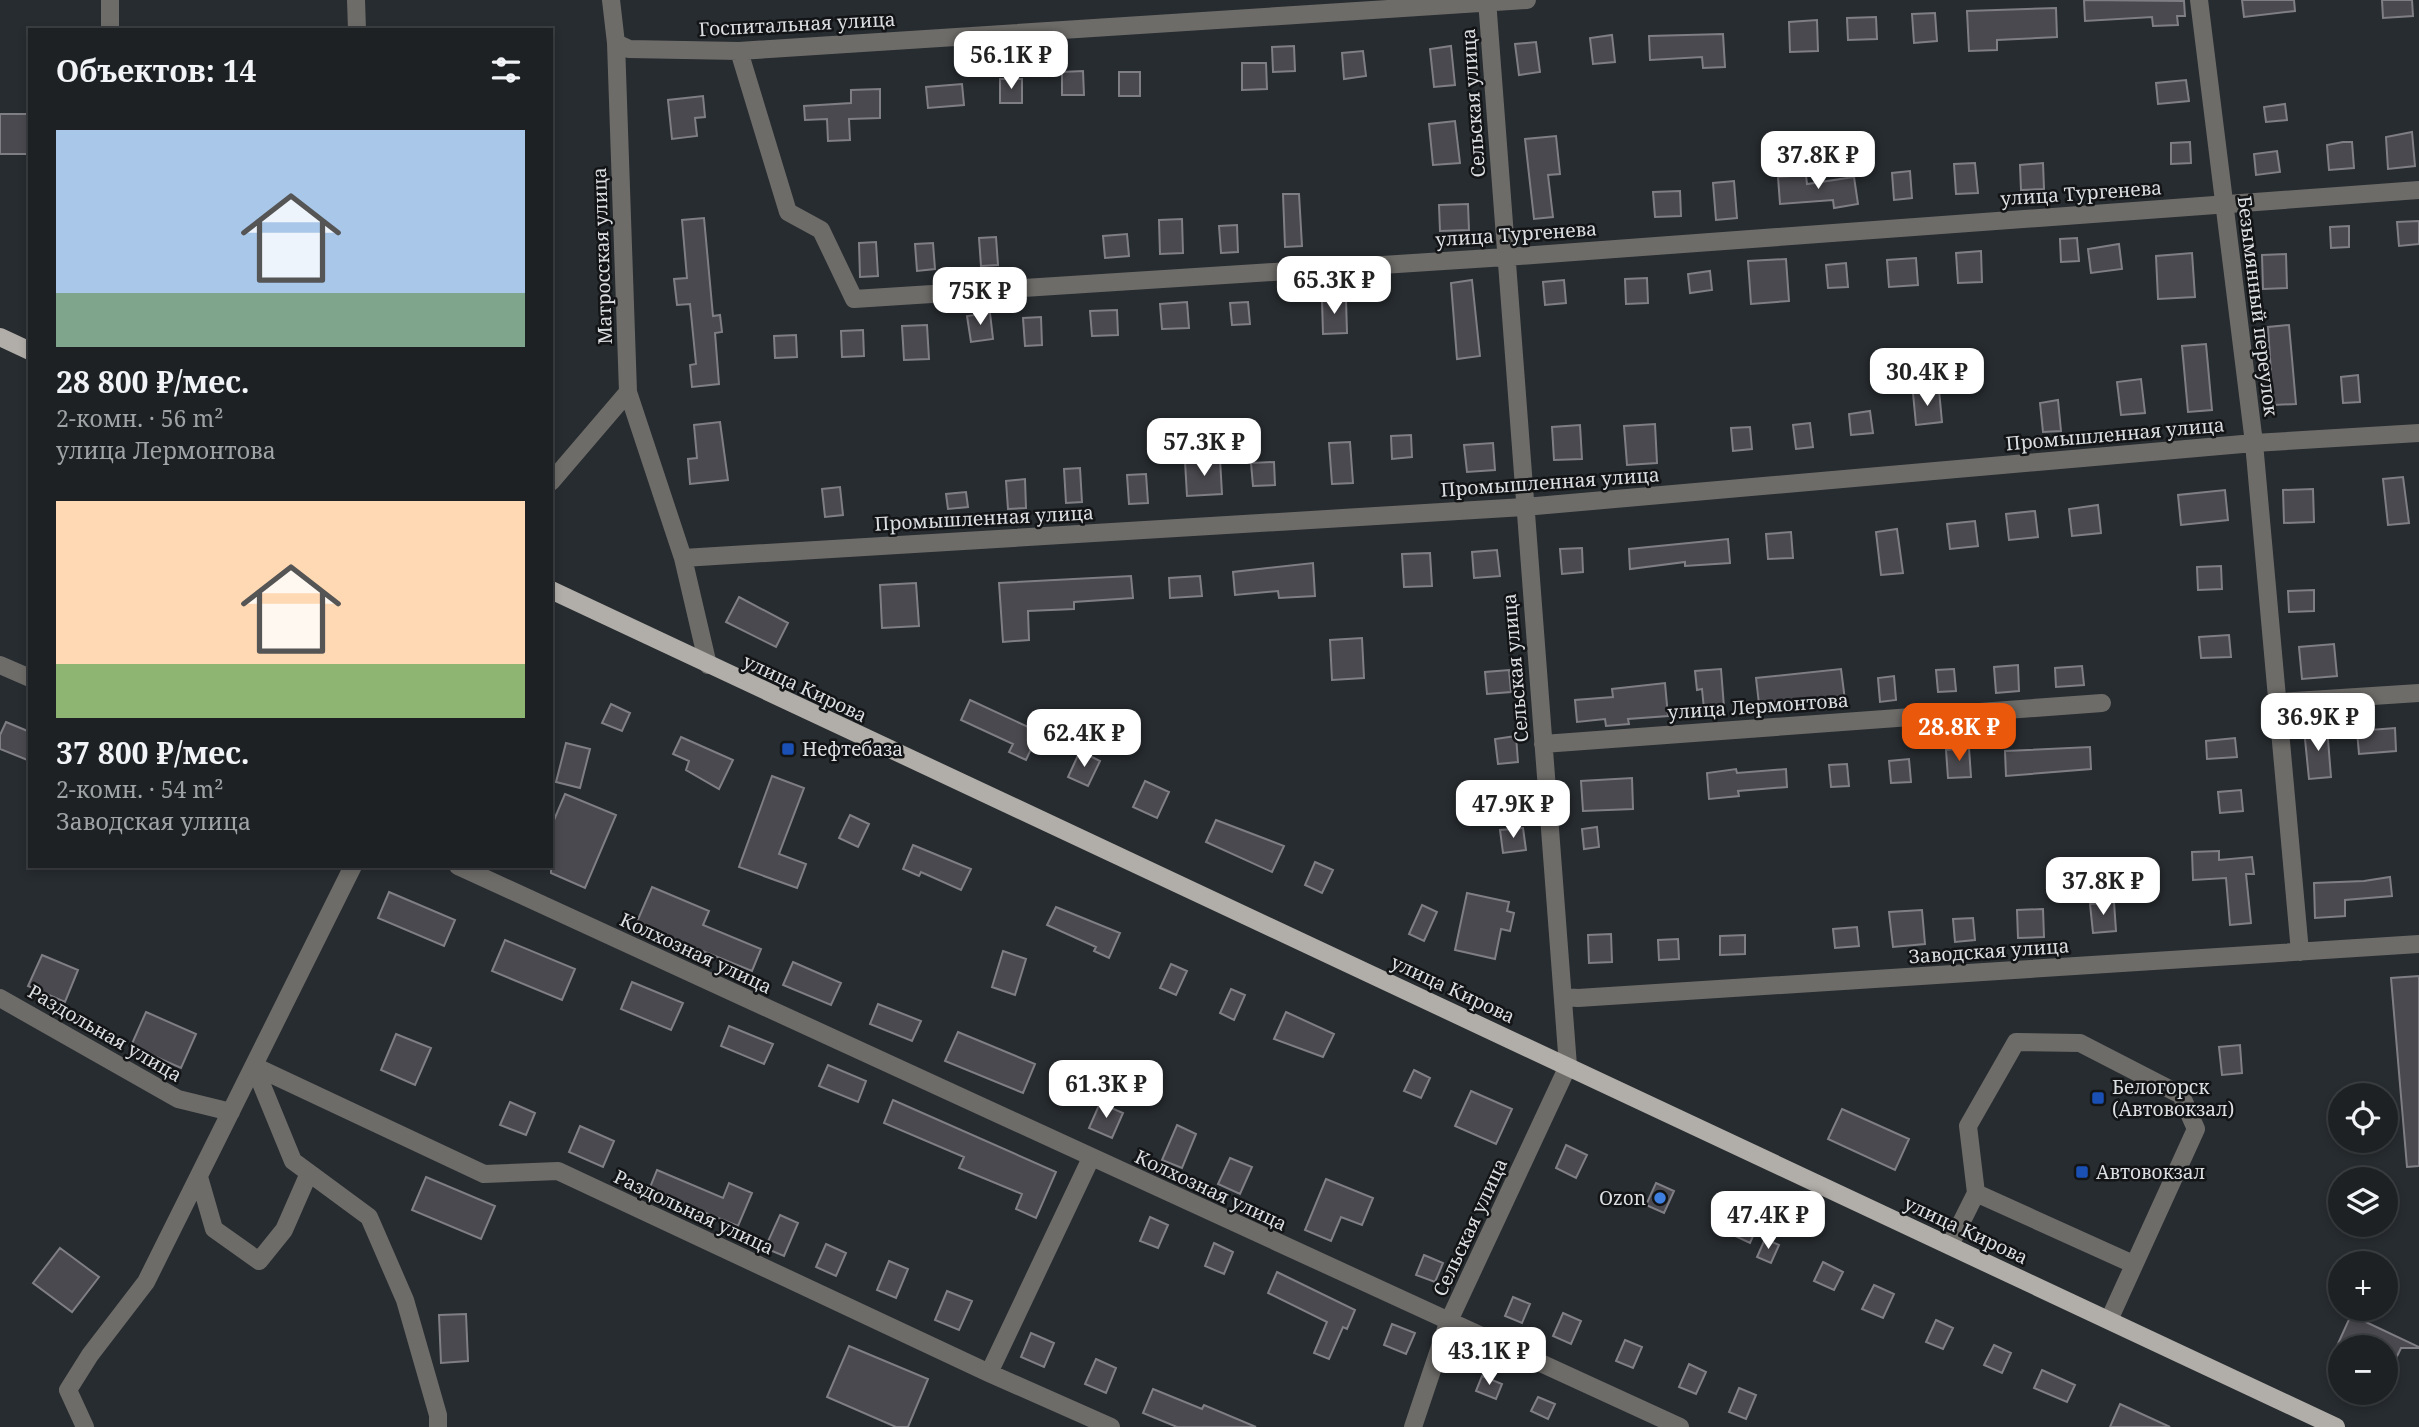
<!DOCTYPE html>
<html lang="ru">
<head>
<meta charset="utf-8">
<style>
  :root { --surface:#1d2124; --page:#2a2e31; --text:#f1f3f6; --muted:#a0a3a6; --line:#3b3e41; --accent:#ea580c }
  body { margin:0; font-family:"Noto Serif",serif; background:var(--page); color:var(--text); height:100vh; display:flex; flex-direction:column; font-size:26px; white-space:nowrap }
  * { box-sizing:border-box; margin:0 }
  p { font-size:23px; color:var(--muted) }
  .icon { flex:none; width:38px; height:38px; fill:none; stroke:currentColor; stroke-width:2; stroke-linecap:round; stroke-linejoin:round }
  .map { position:relative; flex:1; overflow:hidden }
  .panel { position:absolute; left:28px; top:28px; width:525px; height:840px; display:flex; flex-direction:column; background:var(--surface); border-radius:0px; box-shadow:0 4px 10px #0003,0 0 0 2px var(--line) }
  .panel>* { flex:none }
  .buttons { position:absolute; left:2328px; top:1083px; display:grid; gap:14px }
  .buttons a { display:grid; place-items:center; width:70px; height:70px; border-radius:50%; background:var(--surface); box-shadow:0 4px 10px #0003,0 0 0 2px var(--line); font-size:35px }
  .price { position:absolute; translate:-50% -60px; padding:0 16px; border-radius:14px; background:#fff; color:#222; font-size:23px; line-height:46px; filter:drop-shadow(0 2px 4px #0008) }
  .price::after { content:''; position:absolute; left:50%; top:42px; width:21px; height:16px; margin-left:-10px; background:inherit; clip-path:polygon(0 0,100% 0,50% 100%) }
  .price.on { background:var(--accent); color:#fff }
  ul { padding:0; list-style:none }
  li { display:grid; align-content:center; gap:14px; height:371px; padding:0 28px }
  li span { display:grid; place-items:center; height:217px; border-radius:0px; color:#555 }
  li>.icon { margin-inline-start:auto }
  span .icon { width:126px; height:126px; fill:#fffc; stroke-width:1 }
  li b { font-size:30px }
  h2 { display:flex; justify-content:space-between; align-items:center; height:84px; padding:0 28px; font-size:30px }
  .map>svg:first-child { display:block }
  .building { fill:#4a494f; stroke:#7f7e85; stroke-width:2 }
  .lines { fill:none; stroke-linecap:round; stroke-linejoin:round }
  .minor { stroke:#6e6c69; stroke-width:18 }
  .major { stroke:#b1ada8; stroke-width:18 }
  .transit-dot { fill:#1a4fb4; stroke:#121416; stroke-width:2.5 }
  .shop-dot { fill:#3f7fe0; stroke:#121416; stroke-width:2.5 }
  .labels { text-anchor:middle; stroke-width:5; stroke-linejoin:round; paint-order:stroke }
  .street-label { font-size:19px; fill:#dcdfe2; stroke:#121416 }
  .poi-label { font-size:19px; fill:#dcdfe2; stroke:#121416; text-anchor:start }
</style>
</head>
<body>
<div class="map">
<svg width="2419" height="1427" viewBox="0 0 2419 1427">
  <rect width="100%" height="100%" fill="#272c30"/>
  <path class="building" d="M2084,0l100,1 1,15h-8l1,9 -25,1 -1,-9 -67,4z
    M2242,0h52l1,11 -51,6z
    M2382,0h30l1,16 -30,2z
    M2056,8l1,29 -60,3v10l-28,1 -2,-40z
    M1935,13l2,28 -23,2 -2,-29z
    M1876,17l1,22 -29,1 -1,-22z
    M1817,20l1,31 -28,1 -1,-30z
    M1723,34l2,33 -22,1 -1,-11 -52,3 -1,-24z
    M1612,35l3,27 -22,2 -3,-26z
    M1536,42l4,30 -21,3 -4,-31z
    M1294,46l1,25 -22,1 -1,-25z
    M1451,46l4,39 -21,2 -4,-38z
    M1363,51l3,25 -22,3 -2,-26z
    M1242,63h24l1,26 -25,1z
    M1083,71l1,24h-22v-23z
    M1119,72h21v24h-21z
    M1000,79h22v24h-22z
    M2186,80l3,21 -31,3 -2,-21z
    M962,84l2,21 -36,3 -2,-21z
    M880,89v29l-31,1 1,21 -22,1 -1,-22 -22,1 -1,-14 47,-3v-13z
    M703,96l2,21 -10,1 2,18 -25,3 -4,-39z
    M2285,104l2,16 -21,2 -2,-15z
    M0,114h30v40h-30z
    M1455,121l5,42 -27,2 -4,-41z
    M2412,132l3,34 -27,3 -2,-32z
    M1556,136l4,38 -12,1 5,42 -19,2 -9,-80z
    M2190,142l1,21 -20,1v-21z
    M2343,142h9l2,26 -25,2 -2,-25z
    M2277,151l3,21 -24,3 -2,-21z
    M1975,163l3,30 -22,1 -2,-30z
    M2043,163l1,26 -23,1 -1,-25z
    M1910,171l2,27 -18,2 -2,-27z
    M1806,175l1,9 47,-7 4,27 -24,4 -1,-8 -53,4 -2,-27z
    M1734,181l3,37 -21,2 -3,-37z
    M1680,191l1,25 -26,1 -2,-25z
    M1283,194h16l3,52 -17,1z
    M1468,204l1,26 -29,1 -1,-26z
    M704,218l9,98 7,-1 2,17 -7,1 4,51 -27,3 -2,-22 6,-1 -6,-60 -13,1 -3,-26 13,-1 -5,-58z
    M1182,219l1,34 -23,1 -1,-34z
    M2419,221v23l-20,2 -2,-24z
    M1237,225l1,27 -17,1 -2,-27z
    M2349,226v21l-18,1 -1,-21z
    M1127,234l2,22 -24,2 -2,-22z
    M996,237l2,28 -17,1 -2,-28z
    M2077,238l2,23 -18,1 -1,-23z
    M876,242l2,34 -18,1 -1,-34z
    M933,243l2,26 -18,2 -2,-27z
    M2119,244l3,25 -31,4 -3,-24z
    M1981,251l1,31 -24,1 -2,-30z
    M2192,253l3,44 -37,2 -2,-43z
    M2286,254l1,34 -24,1 -1,-34z
    M1916,258l2,27 -29,2 -2,-27z
    M1786,259l3,42 -38,3 -3,-43z
    M1846,263l2,24 -20,1 -2,-23z
    M1710,271l2,19 -22,3 -2,-19z
    M1647,278l1,25 -22,1 -1,-25z
    M1472,280l8,76 -23,3 -6,-76z
    M1564,280l2,23 -21,2 -2,-23z
    M1346,299l1,34 -24,1 -1,-34z
    M1187,302l2,26 -27,1 -2,-25z
    M1248,302l2,22 -18,1 -2,-22z
    M1117,310l1,25 -26,1 -2,-25z
    M990,313l3,26 -22,3 -4,-26z
    M1041,317l1,28 -17,1 -2,-28z
    M927,325l2,34 -25,1 -2,-34z
    M2289,325l7,79 -23,1 -5,-78z
    M863,330l1,26 -22,1 -1,-26z
    M796,335l1,22 -22,1 -1,-22z
    M2206,344l6,66 -24,2 -6,-66z
    M2358,375l2,27 -17,1 -2,-26z
    M2141,379l4,34 -24,2 -4,-33z
    M1939,390l3,32 -26,3 -3,-32z
    M2058,400l3,31 -18,1 -3,-29z
    M1870,411l3,22 -22,2 -2,-21z
    M720,422l8,58 -38,4 -2,-25 9,-1 -3,-33z
    M1810,423l3,24 -17,2 -3,-24z
    M1655,424l2,39 -30,2 -3,-39z
    M1580,425l2,34 -28,1 -2,-33z
    M1750,427l2,22 -19,2 -2,-23z
    M1411,435l1,22 -20,2 -1,-23z
    M1350,442l3,41 -21,1 -3,-41z
    M1493,443l2,27 -28,2 -3,-27z
    M1220,459l2,35 -35,2 -2,-35z
    M1274,462l1,23 -22,1 -2,-23z
    M1080,468l2,34 -16,1 -2,-34z
    M1146,474l2,29 -19,1 -2,-29z
    M2403,477l6,46 -21,2 -5,-46z
    M1025,479l1,29 -18,1 -2,-28z
    M840,487l3,28 -18,2 -3,-28z
    M2313,489l1,33 -30,1 -1,-33z
    M2225,490l3,30 -47,5 -3,-30z
    M966,492l2,15 -20,2 -2,-15z
    M2098,505l3,28 -29,3 -3,-27z
    M2035,511l3,26 -29,3 -3,-26z
    M1975,521l3,25 -28,3 -3,-25z
    M1897,529l6,44 -22,2 -5,-43z
    M1791,532l2,26 -25,1 -2,-25z
    M1728,539l2,24 -45,3v-4l-55,7 -1,-20z
    M1582,548l1,24 -21,2 -2,-25z
    M1497,550l3,26 -26,2 -2,-26z
    M1430,553l2,33 -28,1 -2,-33z
    M1313,563l2,33 -36,2 -1,-7 -43,4 -2,-23z
    M2221,566l1,23 -24,1 -1,-23z
    M1131,576l2,22 -59,4v7l-46,2 1,29 -26,2 -4,-59z
    M1200,576l2,20 -32,2 -1,-20z
    M916,583l3,43 -37,2 -2,-43z
    M2314,590v21l-25,1 -1,-21z
    M739,597l49,26 -12,24 -50,-25z
    M2229,635l2,22 -30,1 -2,-21z
    M1362,638l2,40 -32,2 -2,-40z
    M2334,644l3,32 -35,3 -3,-32z
    M2018,665l1,26 -23,2 -2,-26z
    M2082,666l2,19 -28,2 -1,-19z
    M1721,669l3,38 -20,2 -2,-20 -5,1 -2,-19z
    M1841,669l4,31 -32,3v-5l-54,6 -3,-26z
    M1954,669l2,22 -18,1 -2,-22z
    M1509,670l2,22 -24,2 -2,-22z
    M1894,676l2,24 -16,2 -2,-24z
    M1665,683l3,33 -40,3 1,5 -23,2 -1,-7 -28,3 -2,-22 38,-3 -1,-8z
    M970,700l69,32 -13,28 -17,-8 4,-8 -52,-24z
    M611,704l19,9 -8,18 -20,-8z
    M6,722l24,10v29l-30,-12v-14z
    M2327,727l4,50 -22,2 -5,-50z
    M2395,728l1,23 -37,3 -2,-23z
    M1516,736l2,26 -20,2 -3,-25z
    M681,737l52,23 -14,29 -33,-19 3,-9 -16,-7z
    M2235,738l2,19 -30,2 -1,-18z
    M566,743l24,6 -10,39 -24,-6z
    M2090,747l1,22 -85,7 -1,-25z
    M1969,748l2,29 -23,1 -2,-28z
    M1080,751l20,10 -12,25 -20,-9z
    M1909,759l2,23 -20,1 -2,-22z
    M1847,764l2,22 -18,1 -2,-22z
    M1736,769l1,4 49,-4 1,18 -49,4 1,5 -30,3 -2,-26z
    M772,776l32,12 -25,66 27,10 -9,24 -58,-21z
    M1632,778l1,31 -50,2 -2,-30z
    M1145,781l24,11 -12,26 -24,-11z
    M2241,790l2,21 -23,2 -2,-21z
    M565,794l51,21 -31,73 -34,-15v-46z
    M850,815l19,9 -11,23 -19,-9z
    M1216,820l68,26 -12,26 -66,-30z
    M1597,827l2,20 -15,2 -2,-20z
    M1523,828l3,22 -23,3 -3,-23z
    M913,845l58,24 -10,21 -40,-18 -2,4 -16,-7z
    M2219,851v9l33,-3 2,17h-8l5,49 -21,2 -4,-47 -33,2 -1,-28z
    M1315,862l18,8 -11,23 -17,-8z
    M2390,877l2,19 -47,4v16l-30,2 -1,-35 50,-2z
    M652,887l57,24 -6,14 58,24 -9,22 -116,-47z
    M389,892l66,28 -11,26 -66,-28z
    M1467,893l42,9 -2,9 7,2 -4,18 -9,-2 -6,30 -40,-9z
    M2114,902l2,29 -23,2 -3,-29z
    M1422,905l15,7 -13,29 -15,-7z
    M1056,907l64,26 -11,25 -15,-7 2,-4 -49,-22z
    M2043,909l1,28 -26,1 -1,-28z
    M1922,910l3,34 -32,3 -4,-35z
    M1973,918l2,22 -20,2 -2,-23z
    M1857,927l2,19 -24,2 -2,-19z
    M1611,934l1,28 -23,1 -1,-28z
    M1745,935v19l-25,1v-19z
    M1678,939l1,20 -20,1 -1,-20z
    M505,940l70,29 -13,31 -70,-29z
    M1003,951l23,8 -11,36 -23,-8z
    M42,955l36,15 -13,32 -37,-16z
    M793,962l48,21 -10,22 -48,-20z
    M1171,964l16,7 -11,24 -16,-7z
    M2419,976v190l-12,1 -16,-189z
    M632,982l51,21 -12,27 -50,-21z
    M1231,989l14,6 -11,25 -14,-7z
    M878,1004l43,17 -9,20 -42,-17z
    M146,1012l50,22 -15,34 -50,-22z
    M1286,1012l48,22 -11,23 -49,-18z
    M729,1026l44,18 -9,20 -43,-18z
    M958,1032l77,32 -12,29 -78,-32z
    M396,1034l35,14 -16,37 -34,-15z
    M2240,1045l2,28 -20,2 -3,-28z
    M828,1065l38,16 -8,21 -39,-16z
    M1414,1070l16,8 -9,20 -17,-7z
    M1471,1091l41,18 -16,35 -41,-18z
    M893,1100l163,72 -20,46 -20,-9 6,-15 -63,-26 5,-11 -80,-34z
    M510,1102l25,11 -9,22 -26,-10z
    M1100,1103l23,10 -11,25 -23,-10z
    M1842,1109l67,30 -14,31 -67,-31z
    M1177,1125l19,9 -14,34 -20,-8z
    M580,1126l34,15 -11,26 -34,-15z
    M1566,1145l21,10 -11,23 -20,-10z
    M1230,1158l22,9 -12,27 -22,-10z
    M657,1170l66,28 6,-15 23,10 -14,33 -89,-36z
    M426,1177l69,29 -14,33 -69,-29z
    M1326,1179l47,19 -11,27 -21,-8 -10,24 -26,-11z
    M1656,1183l18,8 -10,22 -18,-8z
    M780,1215l18,8 -14,33 -19,-8z
    M1150,1217l18,8 -10,23 -18,-7z
    M1741,1217l17,8 -8,18 -17,-8z
    M1765,1239l14,6 -8,18 -14,-6z
    M1214,1243l19,9 -9,22 -19,-8z
    M826,1244l20,9 -10,23 -20,-9z
    M60,1248l39,29 -27,35 -39,-29z
    M1424,1255l19,8 -8,19 -19,-7z
    M889,1261l19,8 -12,29 -19,-8z
    M1823,1262l20,10 -9,18 -20,-9z
    M1277,1272l78,38 -8,19 -4,-2 -14,32 -15,-6 13,-31 -59,-29z
    M1874,1285l20,9 -11,24 -21,-9z
    M947,1291l25,10 -13,29 -24,-10z
    M1513,1297l17,7 -8,19 -17,-7z
    M1563,1313l18,8 -10,23 -18,-8z
    M466,1314l2,47 -27,2 -2,-48z
    M2351,1315l68,32v1h-18l-16,33v-33h-49z
    M1936,1320l17,8 -10,21 -17,-7z
    M1392,1324l23,9 -9,21 -22,-9z
    M1031,1333l23,10 -10,24 -23,-10z
    M1625,1340l17,7 -9,21 -17,-7z
    M1994,1345l17,8 -9,20 -18,-8z
    M849,1346l79,33 -20,48h-12l-69,-30z
    M1096,1359l20,9 -10,25 -21,-9z
    M1689,1364l17,8 -10,22 -17,-7z
    M2042,1370l33,15 -8,17 -33,-14z
    M1482,1376l20,8 -6,15 -20,-8z
    M1739,1388l17,7 -10,24 -17,-7z
    M1153,1389l49,20 2,-4 52,22h-79l-34,-14z
    M1538,1397l17,7 -7,15 -17,-8z
    M2120,1404l50,23h-60z"/>
  <g class="lines">
    <path class="minor" d="M356,0l1,30
      M2199,0l55,443 46,509
      M110,30v-30
      M616,43l13,6 110,2 788,-51
      M739,51l49,161 33,18 33,69 652,-42 913,-67
      M628,392l55,166 25,107
      M551,482l77,-90 -12,-349 -5,-43
      M683,558l841,-51 730,-64 165,-10
      M0,665l30,13
      M2280,702l139,-9
      M1543,744l559,-41
      M458,866l1222,561
      M1563,997l15,1 841,-54
      M0,998l178,101 53,13
      M254,1066l230,108 74,-3 431,202 122,54
      M254,1066l39,95 76,56 36,83 33,115v12
      M199,1177l15,52 45,32 25,-31 25,-57
      M1976,1193l157,71
      M1950,1245l26,-52 -8,-67 48,-84 64,1 101,52 15,34 -87,191
      M989,1373l102,-215
      M85,1427l-17,-37 22,-35 56,-73 207,-416
      M1413,1427l35,-104 120,-257 -81,-1066"/>
    <path class="major" d="M0,337l30,14
      M551,590l1785,837"/>
  </g>
  <g class="transit-dot">
    <rect x="781" y="742" width="14" height="14" rx="3.5"/>
    <rect x="2091" y="1091" width="14" height="14" rx="3.5"/>
    <rect x="2075" y="1165" width="14" height="14" rx="3.5"/>
  </g>
  <circle class="shop-dot" cx="1660" cy="1198" r="7"/>
  <g class="labels">
    <g class="street-label">
      <text transform="translate(797 24) rotate(-3)" y="7">Госпитальная улица</text>
      <text transform="translate(1473 103) rotate(-94)" y="7">Сельская улица</text>
      <text transform="translate(2081 193) rotate(-4)" y="7">улица Тургенева</text>
      <text transform="translate(1516 234) rotate(-4)" y="7">улица Тургенева</text>
      <text transform="translate(602 256) rotate(-92)" y="7">Матросская улица</text>
      <text transform="translate(2258 306) rotate(83)" y="7">Безымянный переулок</text>
      <text transform="translate(2115 434) rotate(-5)" y="7">Промышленная улица</text>
      <text transform="translate(1550 482) rotate(-4)" y="7">Промышленная улица</text>
      <text transform="translate(984 518) rotate(-3)" y="7">Промышленная улица</text>
      <text transform="translate(1515 668) rotate(-95)" y="7">Сельская улица</text>
      <text transform="translate(805 688) rotate(25)" y="7">улица Кирова</text>
      <text transform="translate(1758 706) rotate(-4)" y="7">улица Лермонтова</text>
      <text transform="translate(1989 951) rotate(-4)" y="7">Заводская улица</text>
      <text transform="translate(696 953) rotate(25)" y="7">Колхозная улица</text>
      <text transform="translate(1453 989) rotate(25)" y="7">улица Кирова</text>
      <text transform="translate(105 1033) rotate(30)" y="7">Раздольная улица</text>
      <text transform="translate(1211 1190) rotate(25)" y="7">Колхозная улица</text>
      <text transform="translate(694 1212) rotate(25)" y="7">Раздольная улица</text>
      <text transform="translate(1470 1227) rotate(-65)" y="7">Сельская улица</text>
      <text transform="translate(1966 1230) rotate(25)" y="7">улица Кирова</text>
    </g>
    <g class="poi-label">
      <text x="802" y="756">Нефтебаза</text>
      <text x="2112" y="1094">Белогорск<tspan x="2112" dy="22">(Автовокзал)</tspan></text>
      <text x="2096" y="1179">Автовокзал</text>
      <text x="1646" y="1205" text-anchor="end">Ozon</text>
    </g>
  </g>
</svg>
<div class="buttons">
<a><svg class="icon" aria-label="locate" viewBox="0 0 24 24"><circle cx="12" cy="12" r="6"/><path d="M12 2v4M12 18v4M2 12h4M18 12h4"/></svg></a>
<a><svg class="icon" aria-label="layers" viewBox="0 0 24 24"><path d="M12 4l9 5-9 5-9-5zM3 14l9 5 9-5"/></svg></a>
<a>+</a>
<a>−</a>
</div>
<b class="price" style="left:1011px;top:91px">56.1K ₽</b>
<b class="price" style="left:1818px;top:191px">37.8K ₽</b>
<b class="price" style="left:1334px;top:316px">65.3K ₽</b>
<b class="price" style="left:980px;top:327px">75K ₽</b>
<b class="price" style="left:1927px;top:408px">30.4K ₽</b>
<b class="price" style="left:1204px;top:478px">57.3K ₽</b>
<b class="price" style="left:2318px;top:753px">36.9K ₽</b>
<b class="price on" style="left:1959px;top:763px">28.8K ₽</b>
<b class="price" style="left:1084px;top:769px">62.4K ₽</b>
<b class="price" style="left:1513px;top:840px">47.9K ₽</b>
<b class="price" style="left:2103px;top:917px">37.8K ₽</b>
<b class="price" style="left:1106px;top:1120px">61.3K ₽</b>
<b class="price" style="left:1768px;top:1251px">47.4K ₽</b>
<b class="price" style="left:1489px;top:1387px">43.1K ₽</b>
<section class="panel">
<h2>Объектов: 14<svg class="icon" aria-label="filters" viewBox="0 0 24 24"><path d="M4 7h16M4 17h16"/><circle cx="9" cy="7" r="2"/><circle cx="15" cy="17" r="2"/></svg></h2>
<ul>
<li><span style="background:linear-gradient(#a9c7e8 75%,#7fa58c 0)"><svg class="icon" aria-label="home" viewBox="0 0 24 24"><path d="M3 11l9-7 9 7M6 9v11h12V9"/></svg></span><div><b>28 800 ₽/мес.</b><p>2-комн. · 56 m²</p><p>улица Лермонтова</p></div></li>
<li><span style="background:linear-gradient(#ffd9b3 75%,#8fb573 0)"><svg class="icon" aria-label="home" viewBox="0 0 24 24"><path d="M3 11l9-7 9 7M6 9v11h12V9"/></svg></span><div><b>37 800 ₽/мес.</b><p>2-комн. · 54 m²</p><p>Заводская улица</p></div></li>
</ul>
</section>
</div>
</body>
</html>
